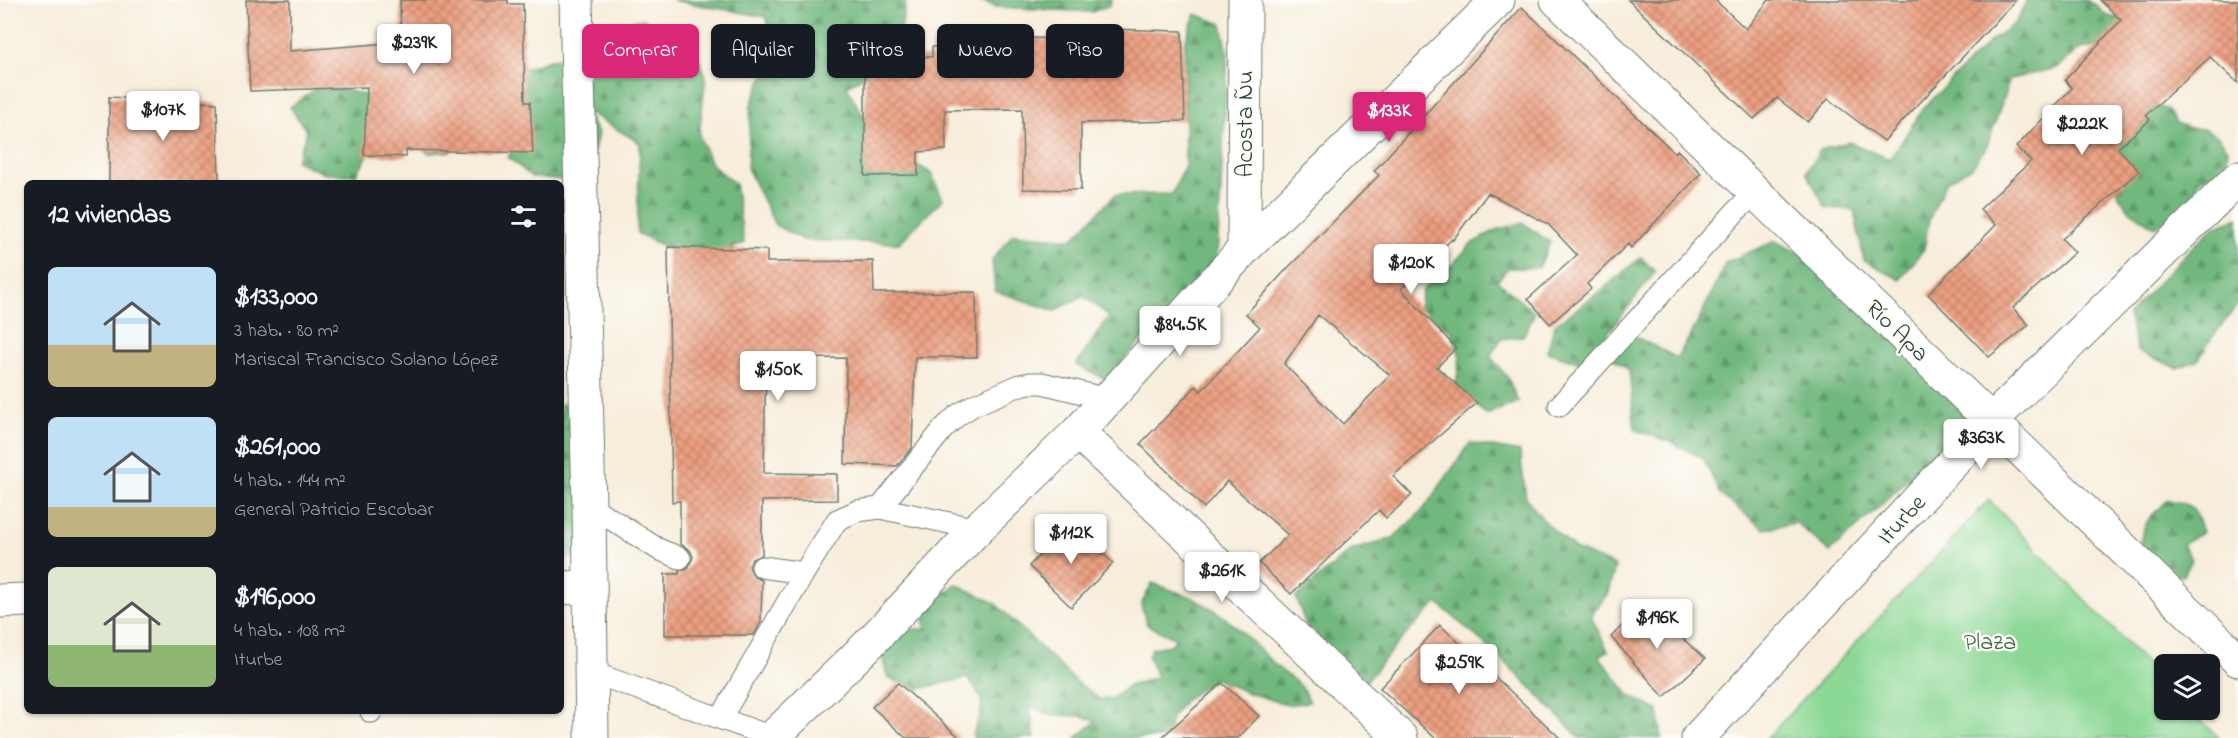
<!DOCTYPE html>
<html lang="es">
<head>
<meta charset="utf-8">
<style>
  :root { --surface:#171b24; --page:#242831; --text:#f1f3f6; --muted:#9ea1a6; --accent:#db2777 }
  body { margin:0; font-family:"Indie Flower",sans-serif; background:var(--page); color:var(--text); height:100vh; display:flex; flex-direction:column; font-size:22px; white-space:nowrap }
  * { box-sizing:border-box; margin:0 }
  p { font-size:20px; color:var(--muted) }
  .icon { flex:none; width:33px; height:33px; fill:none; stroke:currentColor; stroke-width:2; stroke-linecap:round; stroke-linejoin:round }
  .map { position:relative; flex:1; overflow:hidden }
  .side { position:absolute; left:24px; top:180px; width:540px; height:534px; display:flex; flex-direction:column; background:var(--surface); border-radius:9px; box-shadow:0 2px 4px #0004 }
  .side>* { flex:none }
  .guide { position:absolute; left:582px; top:24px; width:570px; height:54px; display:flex; gap:12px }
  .fabs { position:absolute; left:2154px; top:654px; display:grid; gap:12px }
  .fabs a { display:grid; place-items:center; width:66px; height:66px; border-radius:9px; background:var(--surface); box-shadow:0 2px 4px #0004; font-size:30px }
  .price { position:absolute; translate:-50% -51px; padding:0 14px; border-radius:6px; background:#fff; color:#222; font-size:20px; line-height:39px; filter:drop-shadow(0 2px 3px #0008) }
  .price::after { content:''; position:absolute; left:50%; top:36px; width:18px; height:14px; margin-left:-9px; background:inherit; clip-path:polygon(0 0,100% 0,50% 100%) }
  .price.on { background:var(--accent); color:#fff }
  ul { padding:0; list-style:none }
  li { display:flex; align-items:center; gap:18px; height:150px; padding:0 24px }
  li span { display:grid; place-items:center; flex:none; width:168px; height:120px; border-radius:9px; color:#555 }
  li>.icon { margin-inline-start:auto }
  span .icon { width:72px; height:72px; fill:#fffc; stroke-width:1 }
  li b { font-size:26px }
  h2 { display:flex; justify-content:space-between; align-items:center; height:72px; padding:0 24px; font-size:26px }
  .chip { padding:0 21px; border-radius:9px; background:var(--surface); box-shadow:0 2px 4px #0004; font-size:21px; line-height:54px }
  .chip.on { background:var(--accent); color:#fff }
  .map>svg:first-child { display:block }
  .forest { fill:url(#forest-firs); stroke:#487a59; stroke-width:1.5 }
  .park { fill:#8cd895; stroke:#568a64; stroke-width:1.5 }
  .building { fill:url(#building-cross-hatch); fill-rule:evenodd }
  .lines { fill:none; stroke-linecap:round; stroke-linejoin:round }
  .lane-casing { stroke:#6b7b6e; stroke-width:23 }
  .street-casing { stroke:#6b7b6e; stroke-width:35 }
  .secondary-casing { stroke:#6b7b6e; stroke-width:35 }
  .lane { stroke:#fff; stroke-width:21 }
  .street { stroke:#fff; stroke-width:33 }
  .secondary { stroke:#fff; stroke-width:33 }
  .labels { text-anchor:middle; stroke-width:5; stroke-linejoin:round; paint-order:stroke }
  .street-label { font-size:24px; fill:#1f3d34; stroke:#fdfcf7 }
  .park-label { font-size:24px; fill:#3a644c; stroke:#fdfcf7 }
</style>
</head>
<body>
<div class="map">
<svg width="2238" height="738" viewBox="0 0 2238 738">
  <defs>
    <pattern id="forest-firs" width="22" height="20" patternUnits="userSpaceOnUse" patternTransform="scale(1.5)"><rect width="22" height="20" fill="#71b87e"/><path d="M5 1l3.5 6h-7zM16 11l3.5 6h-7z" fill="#5c9768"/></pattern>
    <pattern id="building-cross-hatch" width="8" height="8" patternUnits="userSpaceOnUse" patternTransform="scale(1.5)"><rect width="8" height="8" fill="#ed9f80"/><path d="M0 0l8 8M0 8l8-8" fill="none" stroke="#bf836a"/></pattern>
  </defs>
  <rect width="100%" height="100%" fill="#fdfcf7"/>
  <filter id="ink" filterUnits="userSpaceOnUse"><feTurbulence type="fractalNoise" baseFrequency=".0167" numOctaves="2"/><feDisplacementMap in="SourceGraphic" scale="12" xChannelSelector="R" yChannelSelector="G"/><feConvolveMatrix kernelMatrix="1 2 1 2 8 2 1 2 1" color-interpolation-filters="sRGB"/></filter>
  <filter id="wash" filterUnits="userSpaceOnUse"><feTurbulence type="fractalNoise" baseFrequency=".008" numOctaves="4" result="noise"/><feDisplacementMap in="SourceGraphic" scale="24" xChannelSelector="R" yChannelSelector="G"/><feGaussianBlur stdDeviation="1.35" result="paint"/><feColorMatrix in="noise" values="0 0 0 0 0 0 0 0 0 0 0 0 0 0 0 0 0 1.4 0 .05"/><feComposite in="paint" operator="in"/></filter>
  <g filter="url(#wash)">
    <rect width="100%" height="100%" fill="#f7eddb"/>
    <path class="forest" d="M672,0h234l-9,52 -50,35 31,55 53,31 12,26 -44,44 -96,-3 -28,-15 -28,-57 4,-63 25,-57 -10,-31z
      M980,0h131l-1,5 -18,7 -95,-5z
      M2027,0h58l9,4 13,12 16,3 -17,28h-23l-27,21 -46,11 -23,67 -15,21 -26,15 -17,38 -5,29 -24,31 -36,-20 -10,-50 -28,-2 -20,-36 14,-22 29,-8 41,17 32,-49 67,-68 26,-19z
      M1195,14l27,10 6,29 -11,207 -112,119 -29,-14 33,-49 -26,-20 -28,15 -60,-20 -3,-31 21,-26 59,5 43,-44 57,-1 13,-28v-124z
      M644,19l51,29 11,28 -7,59 12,29 24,20 9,59 -18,8 -61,-4 -28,-14 3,-90 -55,-33 13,23 -7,30 -27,17 -32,-3 -24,-20 7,-10 -56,-25 -8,29 -21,2 -29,-16 -29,11 -16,27 -30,-1 -30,-13 11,-29 -17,-25 24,-17h30l30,7 123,-19 59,-20 17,25 7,-6 34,-54z
      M2152,106l15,3 9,14 14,5 15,1 14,8 9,12 -2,16 -28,16 -1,14 -24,25 -19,7 -25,-17 -10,-14 -17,-57z
      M2238,218v86l-27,35 -13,22 -21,7 -40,-17 -9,-36 62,-66 26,-23z
      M1523,223l27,19 -11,26h-31l-11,13 38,32 -12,23 -22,3 -11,17 18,22 10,24 -32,13 -30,-31 4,-27 -8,-25 -33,-25 4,-18 25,-20 23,-25 25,-14z
      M1775,241l65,32 127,146 -73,74 -64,59 -34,-29 -32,6 -43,-34 -18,-37 -37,-18 -31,-10 -6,-60 -18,-13 23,-21 43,22 20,-34 29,-62z
      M1641,257l14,15 -53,69 -23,21 -32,-10 8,-28 43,-31z
      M561,404l21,3 26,84 2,28 -15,28 -29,12h-5z
      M1470,443l50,9 6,46 19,24 30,27 40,17 -7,27 -17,23 17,35 -9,5 31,40 28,14 4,28h-82l-82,-83 -61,-52 -38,39 -36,43 -47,-29 -20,-59 54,-46 43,-13 30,-28z
      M2168,500c25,4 27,8 35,32l-21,13 10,15 -9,16 -13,-1 -30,-29c2,-23 11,-31 28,-46z
      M1152,583l39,14 25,14 24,19 36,36 25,20 9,16 -22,3 -39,-12 -34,-14 -30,21 -14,18 -4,20h-91l20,-17 -16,-5 -27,-1 -23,-8 5,31h-62c0,-6 2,-9 4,-15 9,-23 5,-27 -10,-45l-48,11 -31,-11 -11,-39 17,-10h32l-4,-19 34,-26 39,19 79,77 26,19 12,-1 17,-12 28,-9 -9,-21 4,-8 19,-3 5,-6 -29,-14 -6,-20z"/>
    <path class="park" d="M1989,500l175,182v28h27l28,28h-452z"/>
    <g id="blocks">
      <path class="building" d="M246,0h44v51l111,-9 -1,-42h108v4h15l2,98h5l3,51 -127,-3v7l-42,-2 3,-68 -117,4z
        M1628,0h87l31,29 23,-29h247l-132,141 -56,-42 -20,23 -31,-24 -23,21z
        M2100,0h138v83l-28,-26 -64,58 4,5 -32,28 21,23 -77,68 13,13 -62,56 16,17 -40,32 -61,-63 68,-69 -16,-16 51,-48 -15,-14 56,-59 -7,-8 56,-60z
        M1522,7l153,146 2,-3 24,23 -70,75 -3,-4 -41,40 4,5 -41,35 -22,-25 49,-44 -29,-31 -60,-31 -35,47 -1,-1 -51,50 55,59 -19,19 40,36 -84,73 19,19 -26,23 -7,-8 -88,84 -32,-31 29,-28 -61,-54 -23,27 -64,-64 56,-58 5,5 59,-64 -14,-13 38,-42 95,-97 -5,-4zM1318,315l72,60 -47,49 -59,-60z
        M1105,29l77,2 3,90 -104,2v67l-58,-1 -1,-80 -77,1 1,40 -28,2v23l-53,1v-123l67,4v-10l90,-1v-8l83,1z
        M109,97l108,6 2,80h-110z
        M668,247l99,3v12l106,-1 1,32 102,-1 1,65h-62l-3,91 -15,18 -52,-2 1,-106 -80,1 -2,114 73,1v26l-75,1v54l-10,4 -3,7 5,11 8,3 -1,42 -7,13h-89v-61h14v-4l9,-2 5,-11 -3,-7 -10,-6v-43l-8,1z
        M1070,523l43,40 -42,44 -42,-41z
        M1644,603l61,56 -41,38 -53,-60z
        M1440,625l120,113h-125l-55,-50z
        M898,683l62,55h-54l-34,-31z
        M1222,683l37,33 -21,22h-77z"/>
    </g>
  </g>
  <g filter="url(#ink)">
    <use href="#blocks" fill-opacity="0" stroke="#6b7b6e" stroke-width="1.5"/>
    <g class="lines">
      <g class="lane-casing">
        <path id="lane" d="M1559,406l179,-197 19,-16
          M589,505l69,44 22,9
          M880,508l64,-80 14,-13 16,-10 46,-20 10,-2h12l65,16
          M762,567l42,6
          M591,672l181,65
          M371,712v-1
          M721,718l83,-145 33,-53 20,-9 23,-3 97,21"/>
      </g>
      <g class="street-casing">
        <path id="street" d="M1557,0l681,660
          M1244,249l254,-249
          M1078,432l323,306
          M561,588l29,-1
          M0,601l27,-1
          M1698,738l294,-318 246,-242"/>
      </g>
      <g class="secondary-casing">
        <path id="secondary" d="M576,0l13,505 3,233
          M772,738l96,-93 109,-116 101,-97 166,-183 1,-249"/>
      </g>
      <use href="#lane" class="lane"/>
      <use href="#street" class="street"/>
      <use href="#secondary" class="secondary"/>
    </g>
  </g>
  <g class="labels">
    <g class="street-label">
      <text transform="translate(1244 124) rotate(-90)" y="8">Acosta Ñu</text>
      <text transform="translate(1898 330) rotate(44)" y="8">Río Apa</text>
      <text transform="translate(1901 519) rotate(-47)" y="8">Iturbe</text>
    </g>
    <g class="park-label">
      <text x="1990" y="649">Plaza</text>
    </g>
  </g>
</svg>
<div class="fabs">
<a><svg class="icon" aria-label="layers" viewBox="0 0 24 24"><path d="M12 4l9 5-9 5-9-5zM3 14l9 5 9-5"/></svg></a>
</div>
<b class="price" style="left:414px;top:75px">$239K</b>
<b class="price" style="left:163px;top:142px">$107K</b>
<b class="price on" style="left:1389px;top:143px">$133K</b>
<b class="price" style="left:2082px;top:156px">$222K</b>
<b class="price" style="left:1411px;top:295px">$120K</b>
<b class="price" style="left:1180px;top:357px">$84.5K</b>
<b class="price" style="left:778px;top:402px">$150K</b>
<b class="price" style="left:1981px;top:470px">$363K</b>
<b class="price" style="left:1071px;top:565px">$112K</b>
<b class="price" style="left:1222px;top:603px">$261K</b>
<b class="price" style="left:1657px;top:650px">$196K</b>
<b class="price" style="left:1459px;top:695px">$259K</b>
<div class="guide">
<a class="chip on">Comprar</a>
<a class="chip">Alquilar</a>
<a class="chip">Filtros</a>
<a class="chip">Nuevo</a>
<a class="chip">Piso</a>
</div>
<section class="side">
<h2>12 viviendas<svg class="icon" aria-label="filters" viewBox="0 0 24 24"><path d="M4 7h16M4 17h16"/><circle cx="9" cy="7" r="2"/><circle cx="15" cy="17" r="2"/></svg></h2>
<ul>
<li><span style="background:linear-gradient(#bfe0f5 65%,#c2b280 0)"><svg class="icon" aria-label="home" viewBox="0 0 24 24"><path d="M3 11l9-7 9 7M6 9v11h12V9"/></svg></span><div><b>$133,000</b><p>3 hab. · 80 m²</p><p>Mariscal Francisco Solano López</p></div></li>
<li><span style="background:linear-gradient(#bfe0f5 75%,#c2b280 0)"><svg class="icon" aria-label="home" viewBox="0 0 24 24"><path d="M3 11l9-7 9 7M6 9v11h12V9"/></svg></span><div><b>$261,000</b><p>4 hab. · 144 m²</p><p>General Patricio Escobar</p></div></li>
<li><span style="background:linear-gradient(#dfe7d0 65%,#8fb573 0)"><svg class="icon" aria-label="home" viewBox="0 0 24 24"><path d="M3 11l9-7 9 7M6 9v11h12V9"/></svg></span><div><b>$196,000</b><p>4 hab. · 108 m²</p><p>Iturbe</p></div></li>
</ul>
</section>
</div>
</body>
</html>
